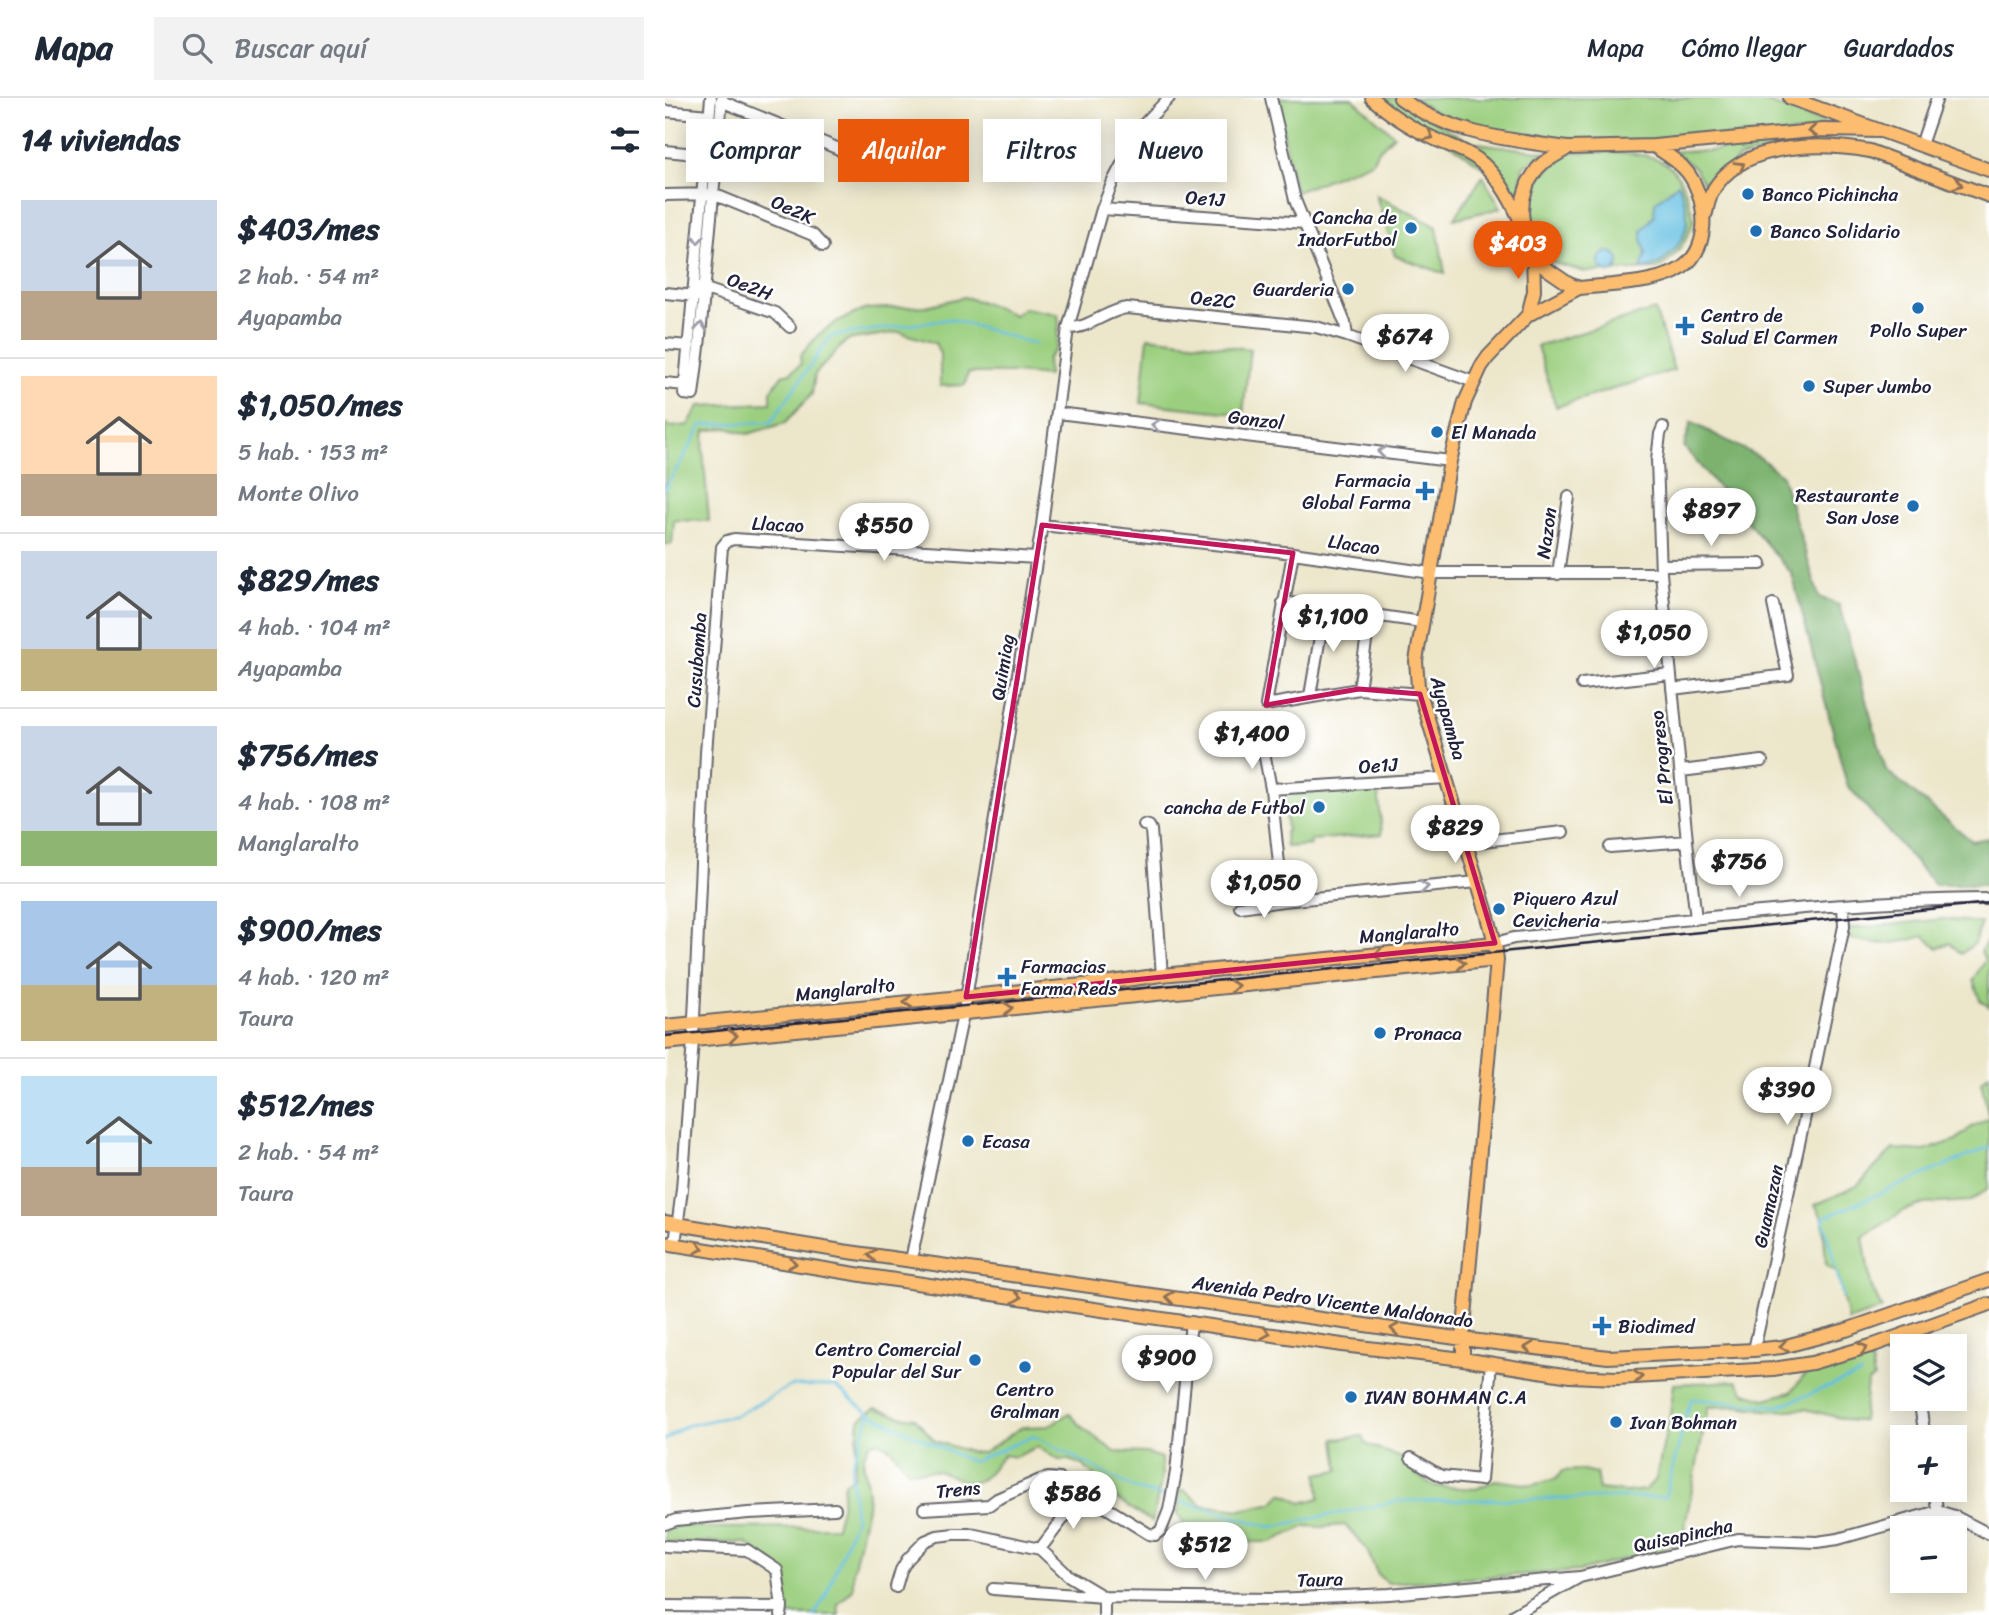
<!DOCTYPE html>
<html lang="es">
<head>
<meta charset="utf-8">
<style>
  :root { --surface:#fff; --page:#f2f2f3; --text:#1f2937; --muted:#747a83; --line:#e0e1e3; --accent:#ea580c }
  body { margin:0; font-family:Sriracha,sans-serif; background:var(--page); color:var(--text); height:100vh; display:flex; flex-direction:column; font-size:26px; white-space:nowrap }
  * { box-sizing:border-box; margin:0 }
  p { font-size:23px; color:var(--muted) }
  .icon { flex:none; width:38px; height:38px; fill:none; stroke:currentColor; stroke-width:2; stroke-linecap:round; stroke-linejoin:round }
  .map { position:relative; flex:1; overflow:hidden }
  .sheet { display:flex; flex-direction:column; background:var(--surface); width:665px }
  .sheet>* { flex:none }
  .hud { position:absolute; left:21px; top:21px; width:665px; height:63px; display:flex; gap:14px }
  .buttons { position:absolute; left:1225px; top:1236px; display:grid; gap:14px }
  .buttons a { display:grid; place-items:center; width:77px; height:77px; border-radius:0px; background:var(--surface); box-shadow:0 4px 18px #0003; font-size:35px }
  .price { position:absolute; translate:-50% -60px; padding:0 16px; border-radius:24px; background:#fff; color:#222; font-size:23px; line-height:46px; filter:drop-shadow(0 2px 4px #0008) }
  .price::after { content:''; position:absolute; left:50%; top:42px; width:21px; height:16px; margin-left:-10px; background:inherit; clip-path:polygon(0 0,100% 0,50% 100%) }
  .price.on { background:var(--accent); color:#fff }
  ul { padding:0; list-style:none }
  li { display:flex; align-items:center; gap:21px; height:175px; padding:0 21px }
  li+li { border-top:2px solid var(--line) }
  li span { display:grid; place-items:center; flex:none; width:196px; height:140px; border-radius:0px; color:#555 }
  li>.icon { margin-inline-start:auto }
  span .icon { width:84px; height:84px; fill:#fffc; stroke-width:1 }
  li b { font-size:30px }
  h2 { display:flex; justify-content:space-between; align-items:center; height:84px; padding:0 21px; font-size:30px }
  .pill { padding:0 24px; border-radius:0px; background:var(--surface); box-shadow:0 4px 18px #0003; font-size:24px; line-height:63px }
  .pill.on { background:var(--accent); color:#fff }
  header { display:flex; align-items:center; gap:42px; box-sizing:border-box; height:98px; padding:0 35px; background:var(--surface); border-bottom:2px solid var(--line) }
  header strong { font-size:33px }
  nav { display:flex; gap:38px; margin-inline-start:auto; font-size:24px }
  .search { width:490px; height:63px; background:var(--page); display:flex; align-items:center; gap:18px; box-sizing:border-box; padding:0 24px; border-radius:0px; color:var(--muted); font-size:26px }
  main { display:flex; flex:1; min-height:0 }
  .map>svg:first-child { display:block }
  .green { fill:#9bcf7f; stroke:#5e785d; stroke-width:2 }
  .forest { fill:#7cb26e; stroke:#4f6a54; stroke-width:2 }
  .water { fill:#64bfe1; stroke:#43708e; stroke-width:2 }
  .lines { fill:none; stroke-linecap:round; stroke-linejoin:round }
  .stream { stroke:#64bfe1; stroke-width:2.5 }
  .minor-casing { stroke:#69676d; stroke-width:14 }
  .major-casing { stroke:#69676d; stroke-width:16 }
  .minor { stroke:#fff; stroke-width:10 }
  .major { stroke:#fcbd6f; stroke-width:12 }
  .rail { stroke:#22223b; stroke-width:2.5 }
  .oneway { stroke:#8f7055 }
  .oneway2 { stroke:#9c9ca7 }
  .marked { fill:none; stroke:#c2185b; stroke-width:5; stroke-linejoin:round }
  .poi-dot { fill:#1f6fb2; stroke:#fff; stroke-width:2.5 }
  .labels { text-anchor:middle; stroke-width:5; stroke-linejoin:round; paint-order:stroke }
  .poi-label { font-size:19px; fill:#22223b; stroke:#fff; text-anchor:start }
  .street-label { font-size:19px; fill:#22223b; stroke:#fff }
</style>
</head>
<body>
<header>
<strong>Mapa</strong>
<div class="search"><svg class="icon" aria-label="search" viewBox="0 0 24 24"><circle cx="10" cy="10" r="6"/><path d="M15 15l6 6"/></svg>Buscar aquí</div>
<nav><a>Mapa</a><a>Cómo llegar</a><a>Guardados</a></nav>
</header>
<main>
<section class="sheet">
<h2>14 viviendas<svg class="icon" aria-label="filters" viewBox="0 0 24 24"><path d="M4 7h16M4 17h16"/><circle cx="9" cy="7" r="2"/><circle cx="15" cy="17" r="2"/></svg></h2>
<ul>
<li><span style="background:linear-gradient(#c9d6e8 65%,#b9a48a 0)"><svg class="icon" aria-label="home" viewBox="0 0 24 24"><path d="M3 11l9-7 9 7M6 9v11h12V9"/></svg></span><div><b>$403/mes</b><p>2 hab. · 54 m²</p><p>Ayapamba</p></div></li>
<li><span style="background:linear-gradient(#ffd9b3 70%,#b9a48a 0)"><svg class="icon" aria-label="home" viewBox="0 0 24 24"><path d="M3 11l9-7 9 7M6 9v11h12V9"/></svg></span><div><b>$1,050/mes</b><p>5 hab. · 153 m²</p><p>Monte Olivo</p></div></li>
<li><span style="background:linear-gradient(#c9d6e8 70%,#c2b280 0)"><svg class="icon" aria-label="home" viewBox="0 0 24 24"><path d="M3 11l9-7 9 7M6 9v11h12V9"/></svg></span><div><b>$829/mes</b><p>4 hab. · 104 m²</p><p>Ayapamba</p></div></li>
<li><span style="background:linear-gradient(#c9d6e8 75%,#8fb573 0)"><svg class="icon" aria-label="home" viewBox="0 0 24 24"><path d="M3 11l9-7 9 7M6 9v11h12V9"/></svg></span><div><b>$756/mes</b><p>4 hab. · 108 m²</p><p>Manglaralto</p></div></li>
<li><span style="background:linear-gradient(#a9c7e8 60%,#c2b280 0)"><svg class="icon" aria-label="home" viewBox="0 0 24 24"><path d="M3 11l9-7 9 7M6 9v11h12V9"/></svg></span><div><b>$900/mes</b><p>4 hab. · 120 m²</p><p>Taura</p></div></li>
<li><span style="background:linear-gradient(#bfe0f5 65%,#b9a48a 0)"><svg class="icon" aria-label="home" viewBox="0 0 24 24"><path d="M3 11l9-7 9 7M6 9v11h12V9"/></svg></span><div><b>$512/mes</b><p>2 hab. · 54 m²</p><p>Taura</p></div></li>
</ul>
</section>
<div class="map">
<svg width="1324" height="1517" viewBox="0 0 1324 1517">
  <rect width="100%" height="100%" fill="#fff"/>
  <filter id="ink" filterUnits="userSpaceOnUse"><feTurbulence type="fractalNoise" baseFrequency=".0143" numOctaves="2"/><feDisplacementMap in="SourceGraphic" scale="14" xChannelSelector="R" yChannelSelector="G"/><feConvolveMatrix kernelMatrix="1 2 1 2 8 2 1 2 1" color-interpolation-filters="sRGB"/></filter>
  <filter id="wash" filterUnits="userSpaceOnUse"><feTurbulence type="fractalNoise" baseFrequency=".00686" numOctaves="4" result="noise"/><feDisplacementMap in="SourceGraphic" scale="28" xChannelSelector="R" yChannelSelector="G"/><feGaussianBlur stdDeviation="1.57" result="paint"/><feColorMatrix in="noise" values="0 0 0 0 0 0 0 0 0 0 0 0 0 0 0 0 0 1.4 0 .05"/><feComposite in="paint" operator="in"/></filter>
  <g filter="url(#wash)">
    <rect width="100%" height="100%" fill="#ece6ca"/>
    <path class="green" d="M613,0h74l42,37 -17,17 -5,10 -76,30 -10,-44z
      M717,0h14l74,44 75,10 -22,14 -6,38 -14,-23 -65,-46z
      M748,0h341l89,32 -254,15 -62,-3 -77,-21z
      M1160,38l-86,22 -31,32 -13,-22 -21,-17h35z
      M905,54c26,0 63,-2 87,7 20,8 28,27 33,47 2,5 4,10 3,16 -6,20 -17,35 -35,47l-73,3 -34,-10 -13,-15 -9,-22v-24l14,-28z
      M818,78l18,32 -47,11z
      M711,97l61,32 8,47 -50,-18z
      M299,199l27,8 23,10 10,-7 34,6 1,10 -3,25 -9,10 1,17 -34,-3h-46l-3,12 -25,1v-32l-5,-11 -36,-11 -52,8 -32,34 -3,20 -27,29 -37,11 -21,-6 -22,3 -2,18 6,72 -35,-1 -2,24h-7v-118l2,-2 4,3 17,-2 11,-19 72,-3v-12l11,-16 8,-2 11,-9 -1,-8 18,-21 20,-14 28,-12 60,-3z
      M990,212l19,60 -118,37 -19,-61z
      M483,239l102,12 -7,65 -102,-11z
      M713,691l4,45 -71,6v5l-25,2 -1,-15 2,-1 -4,-37z
      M1279,821l37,4 -7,21 -13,10 -11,-11 -12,5 -14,-12c-16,4 -33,9 -50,7 -9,-1 -18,-4 -28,-5l1,-9z
      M1324,840v69l-9,-7 -7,-20 12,-20 -4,-9z
      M1324,976v114l-18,13 -47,3 -19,6 -42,27 8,48 11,24 -34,12 -11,-49 -11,-8 -3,-45 -8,-14 42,-19 36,-37 31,2 32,-11 14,-12 19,-10 -8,-37z
      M1205,1256l4,24 -7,5 -4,38h-11l-47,-12 -34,2 -33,-5 -30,1 -26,134 -25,10 -77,20 -192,12 -10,-8 -12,-27 -21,-23 -24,2 -15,-1 -35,16h-18l-15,3 -24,-5 -19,1 -17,-27 2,-24 6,1 16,14 39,5 32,-7 9,-10 10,4 9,6 19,-5 -2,-24 21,-4 -4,-31 28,-3 3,8 37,14 15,18 16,10 42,3 19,-9 38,5 23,-6 6,-8 21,-1 13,3 3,16 27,3 19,-2 11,-11 14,-65 4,-30 63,-3 8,12 20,6 26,-7 15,-19z
      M210,1310l25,8 15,2 20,23 35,11 13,1 39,-26 27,-1 20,-13 15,16 31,23 31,1 15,5 1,20 -10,44 -35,-23 -34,-34 -14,-5h-10l-22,-13 -22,10 -11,-2c-7,6 -17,22 -24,25 -15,8 -29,-7 -43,-9 -10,-1 -18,1 -29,-1l-16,-20 -13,-9 -10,3 -6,15 5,34 -1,14 -14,65v17l-15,15 1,11h-55l-3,-46 -35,-26 -81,-1v-12l15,-5 28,3 128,-1 5,-20 3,-24 10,-6 5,-57z"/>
    <path class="forest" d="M1026,324l70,36 21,18 37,121 20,8 47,165 86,71 17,-3v47h-54l-88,-100 -55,-211 -108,-127z"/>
    <path class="water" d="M1013,85c12,27 15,49 -8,71 -9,10 -16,14 -29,15l5,-16 -4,-13v-10l12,-14 1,-14z
      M934 164a10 10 0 1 1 20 0a10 10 0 1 1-20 0Z"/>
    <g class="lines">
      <path class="stream" d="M0,391l37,-64 69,-3 60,-86 120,-17 84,25
        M1178,1199l-20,-79 166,-71
        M0,1342l20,-14 52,-11 53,-29h45l35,28 102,48 62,-26 104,54 31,8
        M510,1402l96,27 127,-26 267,-4 26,-98 88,7 82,-32
        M149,1517l12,-19 29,-77 -4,-52 19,-53"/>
    </g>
  </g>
  <g filter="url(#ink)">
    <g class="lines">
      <g class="minor-casing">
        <path id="minor" d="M46,0l-27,296 9,1 6,-48 23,-249
          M606,0l24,102 50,123 2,13
          M56,3l118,48 12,11
          M0,13l44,4
          M1256,47l16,-47
          M0,53l41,4
          M0,97l48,-1 100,41 10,11
          M437,111l203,14
          M35,189l75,26 15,14
          M0,195l32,3
          M403,230c21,1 39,-18 59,-20l189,19 31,9 127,46
          M0,246l24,2
          M0,285l20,2
          M393,315l392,48
          M998,329l-3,7 -3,26 4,113 26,268 9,78
          M377,427l251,28 138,20h230
          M628,455l-27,152 93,-16 61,5
          M996,467l100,-1
          M893,476l11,-77
          M618,504l139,20
          M917,586l88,-10
          M694,591l11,-74
          M1007,591l116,-14 -15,-71
          M645,598l15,-89
          M598,649l8,42 12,112
          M1016,673l81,-10
          M606,691l175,-11
          M479,727l5,1 2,4 11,145
          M801,745l97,-11
          M945,749l77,-6
          M575,809l43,-6 194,-19
          M830,845l19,-5c158,-16 316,-38 475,-39
          M10,1146l7,-55 11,-149 13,-287 16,-206 5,-6 7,-2 302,19
          M246,1162l54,-255 77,-480 26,-197 34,-119 11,-28 29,-55 27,-28
          M1089,1252l53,-243 37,-181 -1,-21
          M1254,1300l6,39
          M746,1360l30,18 40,4 10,-117
          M1269,1391l6,39
          M259,1411l65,-4 8,-6 43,-19 8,-2 12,1 89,55 6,1 6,-5 8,-20 7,-38 15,-150
          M0,1426l11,-4 72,-7 87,-4
          M0,1448l82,4 30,20 5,37 -1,8
          M375,1451l42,-55
          M231,1489l5,-17 6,-10 18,-19 12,-5 17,-2h17l69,15 29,27 35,21 170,2 115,-5 191,-17
          M328,1491l111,8v18
          M0,1508l117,1
          M848,1517l67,-38 158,-38 79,3 21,-3 100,-28 16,5 35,18"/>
      </g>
      <g class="major-casing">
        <path id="major" d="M707,0c19,18 41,31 65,42 13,6 28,10 40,19 20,15 34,40 44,63
          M735,0c49,36 109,42 168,50
          M1125,0l199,72
          M989,48c12,8 25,15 34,27 21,29 24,81 -13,99 -24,12 -69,13 -96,16l-10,-4 -25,-17 -11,-15 -9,-24 -2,-15 1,-14 5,-16 9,-14 6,-6 25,-15 86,-2 169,-16 58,1
          M1041,115c2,-11 5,-22 12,-30 32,-42 106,-40 152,-32l119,45
          M863,217l6,-24 -1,-39
          M0,928l439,-43 58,-8 333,-32
          M0,945l832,-83
          M0,1124l177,29 621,88 145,18 146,-7 28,-3 64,-17 143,-50
          M0,1145l203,33 474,69 121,14 107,17 47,2 156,-9 39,-6 62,-18 115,-41
          M798,1261v-20l34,-379 -2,-17 -8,-30 -69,-227 -2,-25 34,-200 15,-59 16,-35 7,-10 40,-42 51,-27"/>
      </g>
      <use href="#minor" class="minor"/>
      <use href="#major" class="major"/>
      <path class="rail" d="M0,938l1324,-133"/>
    </g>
    <defs><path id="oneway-chevron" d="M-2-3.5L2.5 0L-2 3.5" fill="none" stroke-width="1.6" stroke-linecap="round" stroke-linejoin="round" transform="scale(1.75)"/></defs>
    <g class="oneway">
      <use href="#oneway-chevron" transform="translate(1148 33) rotate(175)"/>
      <use href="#oneway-chevron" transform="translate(764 38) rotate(27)"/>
      <use href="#oneway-chevron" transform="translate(1075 68) rotate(-31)"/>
      <use href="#oneway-chevron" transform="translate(1293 86) rotate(20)"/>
      <use href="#oneway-chevron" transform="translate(713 857) rotate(175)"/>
      <use href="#oneway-chevron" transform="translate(796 865) rotate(-6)"/>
      <use href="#oneway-chevron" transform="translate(569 888) rotate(-6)"/>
      <use href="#oneway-chevron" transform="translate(243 904) rotate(174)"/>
      <use href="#oneway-chevron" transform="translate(343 910) rotate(-5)"/>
      <use href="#oneway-chevron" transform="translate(68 938) rotate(-6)"/>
      <use href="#oneway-chevron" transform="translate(34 1150) rotate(9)"/>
      <use href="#oneway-chevron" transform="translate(207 1157) rotate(-173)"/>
      <use href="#oneway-chevron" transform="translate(127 1165) rotate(9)"/>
      <use href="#oneway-chevron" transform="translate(352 1199) rotate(8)"/>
      <use href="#oneway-chevron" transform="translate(505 1199) rotate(-172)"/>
      <use href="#oneway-chevron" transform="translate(730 1231) rotate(-172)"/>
      <use href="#oneway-chevron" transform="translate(601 1235) rotate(8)"/>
      <use href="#oneway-chevron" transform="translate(1119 1248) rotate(170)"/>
      <use href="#oneway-chevron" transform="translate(864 1250) rotate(-173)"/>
      <use href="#oneway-chevron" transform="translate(1198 1250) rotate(-16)"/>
      <use href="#oneway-chevron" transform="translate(973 1279) rotate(-3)"/>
    </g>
    <g class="oneway2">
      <use href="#oneway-chevron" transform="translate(33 141) rotate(95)"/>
      <use href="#oneway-chevron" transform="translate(36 229) rotate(-85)"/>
      <use href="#oneway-chevron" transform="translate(491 327) rotate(-173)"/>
      <use href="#oneway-chevron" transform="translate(717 354) rotate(-173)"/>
      <use href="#oneway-chevron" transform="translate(759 789) rotate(-6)"/>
    </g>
  </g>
  <path class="marked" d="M377,427l251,28 -27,152 93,-16 61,5 75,249 -529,54z"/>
  <g class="poi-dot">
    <circle cx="1083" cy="96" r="7"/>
    <circle cx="746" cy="130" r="7"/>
    <circle cx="1091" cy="133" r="7"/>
    <circle cx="683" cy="191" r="7"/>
    <circle cx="1253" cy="210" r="7"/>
    <path d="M1016.5 217.5h7v7h7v7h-7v7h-7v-7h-7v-7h7z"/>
    <circle cx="1144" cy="288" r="7"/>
    <circle cx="772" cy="334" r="7"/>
    <path d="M756.5 382.5h7v7h7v7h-7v7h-7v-7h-7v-7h7z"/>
    <circle cx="1248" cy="408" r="7"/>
    <circle cx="654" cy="709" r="7"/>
    <circle cx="834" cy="811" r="7"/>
    <path d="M338.5 868.5h7v7h7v7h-7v7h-7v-7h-7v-7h7z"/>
    <circle cx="715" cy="935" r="7"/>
    <circle cx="303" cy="1043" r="7"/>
    <path d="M933.5 1217.5h7v7h7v7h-7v7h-7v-7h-7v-7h7z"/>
    <circle cx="310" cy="1262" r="7"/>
    <circle cx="360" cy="1269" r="7"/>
    <circle cx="686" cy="1299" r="7"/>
    <circle cx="951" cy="1324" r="7"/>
  </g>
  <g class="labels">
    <g class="poi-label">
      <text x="1097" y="103">Banco Pichincha</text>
      <text x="732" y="126" text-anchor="end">Cancha de<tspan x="732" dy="22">IndorFutbol</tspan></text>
      <text x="1105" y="140">Banco Solidario</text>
      <text x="669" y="198" text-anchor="end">Guarderia</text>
      <text x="1036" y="224">Centro de<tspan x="1036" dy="22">Salud El Carmen</tspan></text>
      <text x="1253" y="239" text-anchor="middle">Pollo Super</text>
      <text x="1158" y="295">Super Jumbo</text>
      <text x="786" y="341">El Manada</text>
      <text x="746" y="389" text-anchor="end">Farmacia<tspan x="746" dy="22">Global Farma</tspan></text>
      <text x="1234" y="404" text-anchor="end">Restaurante<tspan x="1234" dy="22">San Jose</tspan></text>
      <text x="640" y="716" text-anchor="end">cancha de Futbol</text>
      <text x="848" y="807">Piquero Azul<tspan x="848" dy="22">Cevicheria</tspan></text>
      <text x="356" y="875">Farmacias<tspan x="356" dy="22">Farma Reds</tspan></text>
      <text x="729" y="942">Pronaca</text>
      <text x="317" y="1050">Ecasa</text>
      <text x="953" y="1235">Biodimed</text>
      <text x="296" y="1258" text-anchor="end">Centro Comercial<tspan x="296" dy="22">Popular del Sur</tspan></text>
      <text x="360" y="1298" text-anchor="middle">Centro<tspan x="360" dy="22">Gralman</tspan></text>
      <text x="700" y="1306">IVAN BOHMAN C.A</text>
      <text x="965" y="1331">Ivan Bohman</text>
    </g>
    <g class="street-label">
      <text transform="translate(540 100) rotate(4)" y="7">Oe1J</text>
      <text transform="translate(128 111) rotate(24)" y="7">Oe2K</text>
      <text transform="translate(85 188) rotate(21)" y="7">Oe2H</text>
      <text transform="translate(548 201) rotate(6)" y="7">Oe2C</text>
      <text transform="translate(591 321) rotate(7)" y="7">Gonzol</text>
      <text transform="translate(113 426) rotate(3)" y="7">Llacao</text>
      <text transform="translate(881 435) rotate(-82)" y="7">Nazon</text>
      <text transform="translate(689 446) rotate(8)" y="7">Llacao</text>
      <text transform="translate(31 562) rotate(-86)" y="7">Cusubamba</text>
      <text transform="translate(337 569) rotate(-81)" y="7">Quimiag</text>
      <text transform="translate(784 620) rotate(74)" y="7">Ayapamba</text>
      <text transform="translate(996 660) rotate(-96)" y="7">El Progreso</text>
      <text transform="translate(713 667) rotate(-4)" y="7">Oe1J</text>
      <text transform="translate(744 834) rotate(-5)" y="7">Manglaralto</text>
      <text transform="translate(180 891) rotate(-6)" y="7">Manglaralto</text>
      <text transform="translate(1103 1108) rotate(-78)" y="7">Guamazan</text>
      <text transform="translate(668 1203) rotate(8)" y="7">Avenida Pedro Vicente Maldonado</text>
      <text transform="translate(293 1391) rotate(-6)" y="7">Trens</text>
      <text transform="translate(1018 1437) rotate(-12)" y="7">Quisapincha</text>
      <text transform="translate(655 1481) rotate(-2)" y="7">Taura</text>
    </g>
  </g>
</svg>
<div class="buttons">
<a><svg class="icon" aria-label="layers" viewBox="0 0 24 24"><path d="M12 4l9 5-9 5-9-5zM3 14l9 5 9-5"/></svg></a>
<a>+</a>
<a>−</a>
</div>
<b class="price on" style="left:853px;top:183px">$403</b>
<b class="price" style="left:740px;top:276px">$674</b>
<b class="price" style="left:1046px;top:450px">$897</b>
<b class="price" style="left:219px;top:465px">$550</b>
<b class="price" style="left:668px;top:556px">$1,100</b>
<b class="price" style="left:989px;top:572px">$1,050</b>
<b class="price" style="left:587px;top:673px">$1,400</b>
<b class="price" style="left:790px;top:767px">$829</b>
<b class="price" style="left:1074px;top:801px">$756</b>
<b class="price" style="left:599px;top:822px">$1,050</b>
<b class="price" style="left:1122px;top:1029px">$390</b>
<b class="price" style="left:502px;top:1297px">$900</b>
<b class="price" style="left:408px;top:1433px">$586</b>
<b class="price" style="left:540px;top:1484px">$512</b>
<div class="hud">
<a class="pill">Comprar</a>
<a class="pill on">Alquilar</a>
<a class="pill">Filtros</a>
<a class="pill">Nuevo</a>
</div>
</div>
</main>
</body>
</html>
